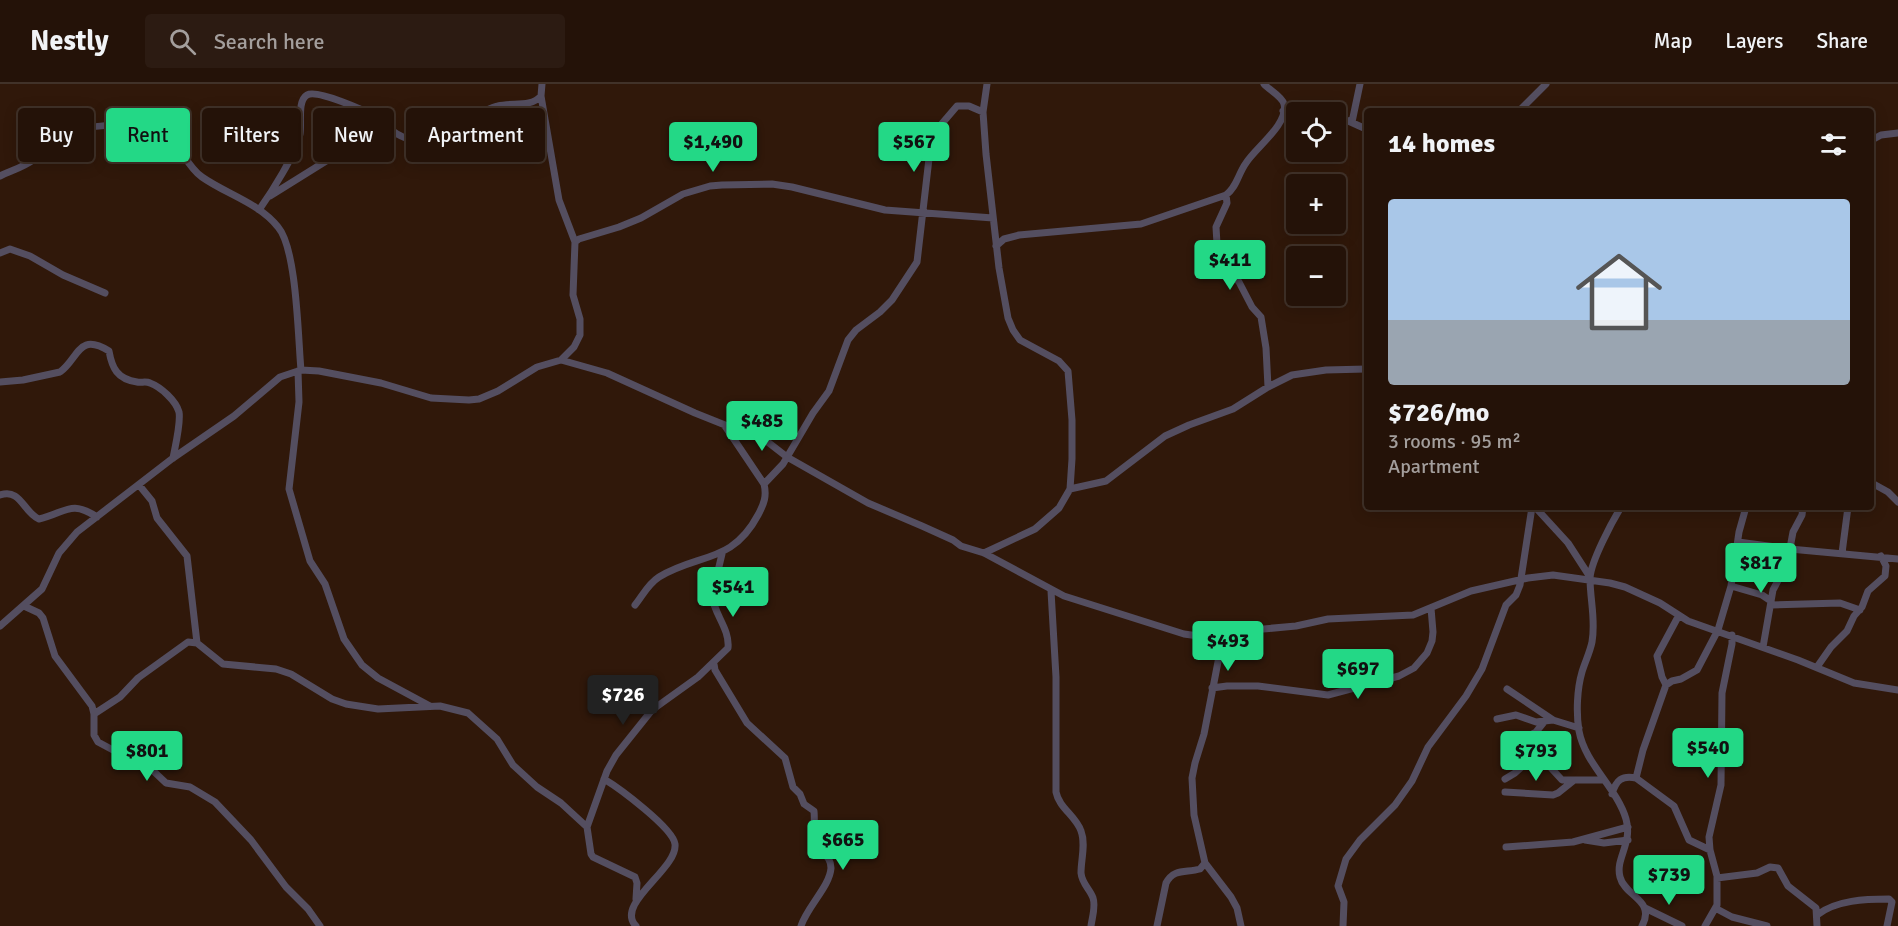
<!DOCTYPE html>
<html lang="en">
<head>
<meta charset="utf-8">
<style>
  :root { --surface:#241208; --page:#2c1b12; --text:#f1f3f6; --muted:#a39e9c; --line:#413229; --accent:#23d886 }
  body { margin:0; font-family:Signika,sans-serif; background:var(--page); color:var(--text); height:100vh; display:flex; flex-direction:column; font-size:22px; white-space:nowrap }
  * { box-sizing:border-box; margin:0 }
  p { font-size:20px; color:var(--muted) }
  .icon { flex:none; width:33px; height:33px; fill:none; stroke:currentColor; stroke-width:2; stroke-linecap:round; stroke-linejoin:round }
  .map { position:relative; flex:1; overflow:hidden }
  .side { position:absolute; left:1364px; top:24px; width:510px; height:402px; display:flex; flex-direction:column; background:var(--surface); border-radius:6px; box-shadow:0 3px 15px #0003,0 0 0 2px var(--line) }
  .side>* { flex:none }
  .banner { position:absolute; left:18px; top:24px; width:570px; height:54px; display:flex; gap:12px }
  .controls { position:absolute; left:1286px; top:18px; display:grid; gap:12px }
  .controls a { display:grid; place-items:center; width:60px; height:60px; border-radius:6px; background:var(--surface); box-shadow:0 3px 15px #0003,0 0 0 2px var(--line); font-size:30px }
  .price { position:absolute; translate:-50% -51px; padding:0 14px; border-radius:6px; background:var(--accent); color:#111; font-size:20px; line-height:39px; filter:drop-shadow(0 2px 3px #0008) }
  .price::after { content:''; position:absolute; left:50%; top:36px; width:18px; height:14px; margin-left:-9px; background:inherit; clip-path:polygon(0 0,100% 0,50% 100%) }
  .price.current { background:#222; color:#fff }
  ul { padding:0; list-style:none }
  li { display:grid; align-content:center; gap:12px; height:318px; padding:0 24px }
  li+li { border-top:2px solid var(--line) }
  li span { display:grid; place-items:center; height:186px; border-radius:6px; color:#555 }
  li>.icon { margin-inline-start:auto }
  span .icon { width:108px; height:108px; fill:#fffc; stroke-width:1 }
  li b { font-size:26px }
  h2 { display:flex; justify-content:space-between; align-items:center; height:72px; padding:0 24px; font-size:26px }
  .chip { padding:0 21px; border-radius:6px; background:var(--surface); box-shadow:0 3px 15px #0003,0 0 0 2px var(--line); font-size:21px; line-height:54px }
  .chip.current { background:var(--accent); color:#111 }
  header { display:flex; align-items:center; gap:36px; box-sizing:border-box; height:84px; padding:0 30px; background:var(--surface); border-bottom:2px solid var(--line) }
  header strong { font-size:28px }
  nav { display:flex; gap:33px; margin-inline-start:auto; font-size:21px }
  .search { width:420px; height:54px; background:var(--page); display:flex; align-items:center; gap:15px; box-sizing:border-box; padding:0 21px; border-radius:6px; color:var(--muted); font-size:22px }
  .map>svg:first-child { display:block }
  .lines { fill:none; stroke-linecap:round; stroke-linejoin:round }
  .street { stroke:#544e60; stroke-width:7 }
</style>
</head>
<body>
<header>
<strong>Nestly</strong>
<div class="search"><svg class="icon" aria-label="search" viewBox="0 0 24 24"><circle cx="10" cy="10" r="6"/><path d="M15 15l6 6"/></svg>Search here</div>
<nav><a>Map</a><a>Layers</a><a>Share</a></nav>
</header>
<div class="map">
<svg width="1898" height="842" viewBox="0 0 1898 842">
  <rect width="100%" height="100%" fill="#30180a"/>
  <g class="lines">
    <path class="street" d="M541,12l18,104 16,42
      M1283,27c18,-9 30,-7 48,1
      M1519,27l27,-27
      M1335,31l31,14
      M1352,38l8,-38
      M1870,57l11,-6 17,-2
      M0,92c10,-5 24,-9 33,-16 9,-6 13,-17 23,-22 27,-13 85,-21 111,-3 15,11 19,31 35,42 24,17 57,26 76,50 19,22 20,112 23,143
      M1226,111l1,8 -11,24 1,17 9,22 13,16 13,25 9,10 5,31 2,39
      M270,112l69,-43 17,-17 6,-24
      M259,126c12,-17 37,-56 41,-76 2,-11 -3,-33 7,-39 10,-6 59,16 69,22 8,5 15,15 25,19 29,15 70,-24 97,-30 15,-4 32,2 43,-10l1,-12
      M996,162l8,-7 15,-4 122,-11 85,-29c11,-8 12,-21 20,-32 9,-15 43,-39 38,-59 -2,-8 -15,-14 -20,-20
      M0,169l10,-4 20,7 33,19 42,18
      M561,276l13,-13 6,-12v-16l-7,-24 2,-53 4,-3 40,-12 22,-9 42,-24 27,-8 12,-1 50,-1 20,3 93,23 108,8
      M298,287l1,31 -10,87 21,72 15,23 19,55 18,26 16,13 52,28
      M0,298l23,-2 37,-8c19,-14 18,-40 49,-21 3,17 8,28 28,31 4,1 9,-1 13,1 11,4 26,18 29,29 2,11 -4,35 -6,46
      M1870,398l18,10 10,10
      M764,400l19,-20 30,-51 16,-22 19,-51 8,-10 24,-18 12,-12 25,-38 13,-112 9,-23 18,-21h12l14,6
      M139,401l13,16 5,17 30,38 10,87 26,21 53,5 15,5 41,25 14,5 32,5 62,-3 28,7 29,26 16,26 24,22 24,16 26,24 4,27 2,3 42,20 2,6 -1,16
      M1070,405l36,-8 59,-45 24,-11 44,-16 35,-22 24,-12 34,-5 40,-1
      M0,411c21,-7 23,17 39,24 27,-6 31,-20 58,-2
      M1535,423l33,36 22,34
      M1621,423c-9,15 -30,54 -31,71 0,22 6,42 2,64 -2,10 -7,20 -10,30 -5,17 -6,41 -3,59 6,33 38,57 47,88 7,25 -11,39 -6,58 5,20 36,23 22,49
      M1738,458l52,7 108,10
      M984,469l51,-24 24,-21 11,-19 2,-30v-39l-4,-49 -9,-10 -39,-21 -7,-10 -5,-12 -9,-50 -13,-114 -3,-42 4,-28
      M1842,469l6,-46
      M1731,502l31,9 9,6
      M1051,507l5,86v115c3,16 20,24 25,39 5,13 0,28 0,42 1,11 9,16 12,25 3,8 -1,20 -2,28
      M635,521c8,-10 13,-21 24,-28 39,-24 73,-13 99,-62 6,-11 9,-19 6,-31l-39,-58
      M1771,521l69,-2 20,7
      M24,522l15,7 4,5 12,38 37,50 2,8v21l4,7 28,15 21,8 19,18 24,4 25,15 36,38 35,47 22,22 12,17
      M0,542l42,-37 17,-36 18,-21 96,-74 61,-42 46,-39 21,-7 18,1 62,12 50,15 38,2 10,-1 19,-8 39,-24 24,-7 46,13 88,40 30,12 35,11 27,21 81,46 54,23 31,14 8,6 23,7 80,43 120,38 29,4 28,-7 55,-5 32,-7 85,-4 58,-24 57,-13 25,-3 57,8 15,4 35,16 28,18 110,39 56,23 44,7
      M1223,552l-19,98 -9,29 -3,15 2,37 11,48 26,34 6,11 4,18
      M1763,563l10,-57 14,-26 6,-32 9,-17 1,-8
      M714,580l1,6 32,53 38,35 8,29 7,7 4,10 10,7c1,10 -1,24 3,33 4,9 14,12 14,24 -1,18 -24,39 -30,58
      M1817,583l14,-20 16,-16 7,-15 8,-9 6,-16 17,-15 1,-10 -5,-10
      M1666,601l-4,-8 -5,-21 22,-41
      M1212,604l15,-2h31l70,9 71,-19 15,-8 13,-15 5,-12 1,-9 -2,-24
      M1507,605l46,31 26,8
      M94,630l26,-17 18,-19 50,-36 9,1
      M1497,635l19,-4 20,7 17,-2
      M1506,651l35,22 21,23h41
      M1517,658l19,-10 8,-10
      M1636,694l7,-28 23,-65 6,-4 9,-2 16,-9 21,-40 13,-44 8,-54 7,-25
      M604,695c15,9 69,49 71,65 3,25 -61,60 -39,82
      M1505,695l10,-6 21,-19
      M1505,708l48,3 5,-2 15,-12
      M1612,710c4,-14 10,-19 24,-16l38,28 15,34 21,10
      M587,743l20,-56 9,-16 36,-45 46,-33 30,-29c2,-19 -14,-34 -16,-52l10,-42
      M1585,756l19,3 24,-3
      M1506,763l67,-5 55,-15
      M1717,794l40,-5 13,-6 8,1 10,18 28,22 1,18
      M1645,824l37,18
      M1717,825l15,8 35,9
      M1817,831c19,-15 49,-16 72,-16l3,3 -5,24
      M1157,842l9,-43c8,-15 20,-10 34,-14l5,-6
      M1343,842l1,-24 -6,-16 8,-27 14,-19 35,-35 17,-24 16,-34 38,-51 16,-27 24,-64 10,-10 4,-10 12,-78
      M1705,842l12,-21v-29l-7,-26 -1,-13 12,-52 1,-92 10,-49v-9"/>
  </g>
</svg>
<div class="controls">
<a><svg class="icon" aria-label="locate" viewBox="0 0 24 24"><circle cx="12" cy="12" r="6"/><path d="M12 2v4M12 18v4M2 12h4M18 12h4"/></svg></a>
<a>+</a>
<a>−</a>
</div>
<b class="price" style="left:713px;top:89px">$1,490</b>
<b class="price" style="left:914px;top:89px">$567</b>
<b class="price" style="left:1230px;top:207px">$411</b>
<b class="price" style="left:762px;top:368px">$485</b>
<b class="price" style="left:1761px;top:510px">$817</b>
<b class="price" style="left:733px;top:534px">$541</b>
<b class="price" style="left:1228px;top:588px">$493</b>
<b class="price" style="left:1358px;top:616px">$697</b>
<b class="price current" style="left:623px;top:642px">$726</b>
<b class="price" style="left:1708px;top:695px">$540</b>
<b class="price" style="left:147px;top:698px">$801</b>
<b class="price" style="left:1536px;top:698px">$793</b>
<b class="price" style="left:843px;top:787px">$665</b>
<b class="price" style="left:1669px;top:822px">$739</b>
<div class="banner">
<a class="chip">Buy</a>
<a class="chip current">Rent</a>
<a class="chip">Filters</a>
<a class="chip">New</a>
<a class="chip">Apartment</a>
</div>
<section class="side">
<h2>14 homes<svg class="icon" aria-label="filters" viewBox="0 0 24 24"><path d="M4 7h16M4 17h16"/><circle cx="9" cy="7" r="2"/><circle cx="15" cy="17" r="2"/></svg></h2>
<ul>
<li><span style="background:linear-gradient(#a9c7e8 65%,#9aa5b1 0)"><svg class="icon" aria-label="home" viewBox="0 0 24 24"><path d="M3 11l9-7 9 7M6 9v11h12V9"/></svg></span><div><b>$726/mo</b><p>3 rooms · 95 m²</p><p>Apartment</p></div></li>
</ul>
</section>
</div>
</body>
</html>
